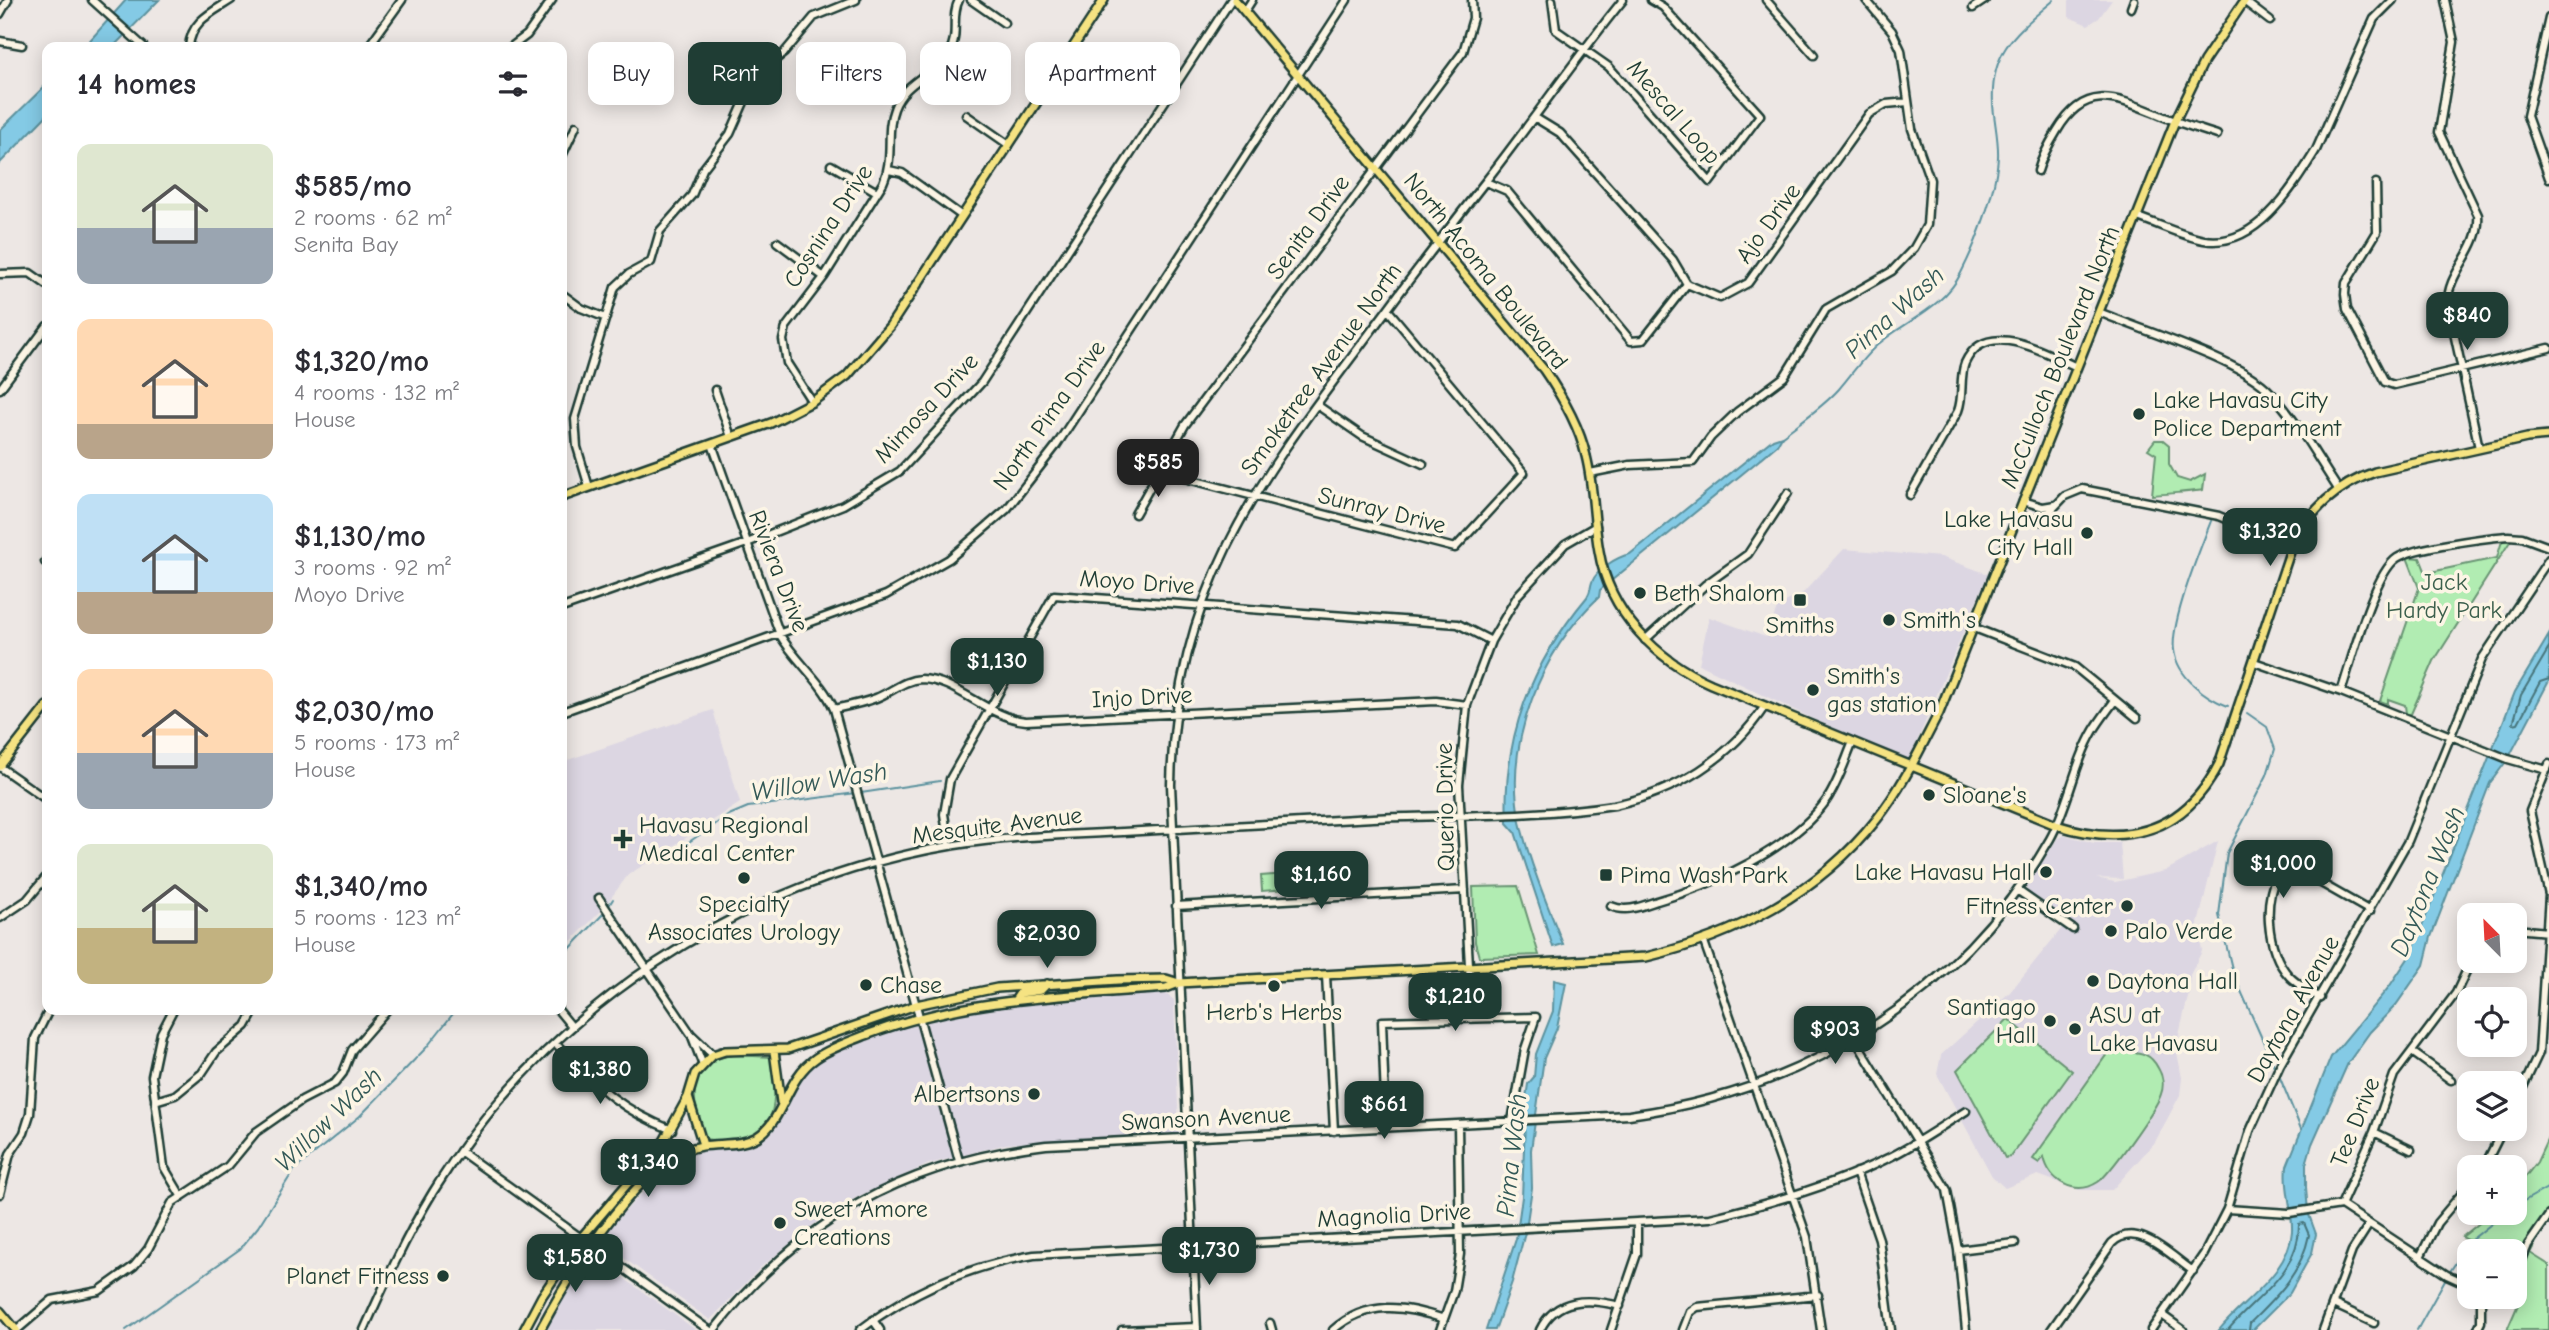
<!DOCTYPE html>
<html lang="en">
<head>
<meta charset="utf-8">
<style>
  :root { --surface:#fff; --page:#f2f2f3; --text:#2b2b33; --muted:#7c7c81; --accent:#1f3d34 }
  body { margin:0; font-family:"Comic Neue",sans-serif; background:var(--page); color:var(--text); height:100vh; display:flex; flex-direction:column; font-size:26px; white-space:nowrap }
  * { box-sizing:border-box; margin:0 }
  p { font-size:23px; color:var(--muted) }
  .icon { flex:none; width:38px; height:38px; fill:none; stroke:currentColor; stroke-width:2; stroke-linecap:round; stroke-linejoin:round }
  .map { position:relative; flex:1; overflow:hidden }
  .panel { position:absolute; left:42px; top:42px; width:525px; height:973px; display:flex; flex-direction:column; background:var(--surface); border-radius:14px; box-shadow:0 4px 18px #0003 }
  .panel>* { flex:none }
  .guide { position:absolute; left:588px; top:42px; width:665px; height:63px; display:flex; gap:14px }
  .needle { width:46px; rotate:336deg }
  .fabs { position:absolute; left:2457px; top:903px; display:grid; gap:14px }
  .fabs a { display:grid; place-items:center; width:70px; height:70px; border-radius:14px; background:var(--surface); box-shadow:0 4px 18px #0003; font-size:35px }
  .price { position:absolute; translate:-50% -60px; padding:0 16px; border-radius:14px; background:var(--accent); color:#fff; font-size:23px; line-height:46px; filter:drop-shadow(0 2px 4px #0008) }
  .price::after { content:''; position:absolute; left:50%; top:42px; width:21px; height:16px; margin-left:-10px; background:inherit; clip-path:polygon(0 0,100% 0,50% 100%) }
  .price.selected { background:#222; color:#fff }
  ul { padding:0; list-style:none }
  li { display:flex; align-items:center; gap:21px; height:175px; padding:0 35px }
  li span { display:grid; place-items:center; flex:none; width:196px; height:140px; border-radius:14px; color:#555 }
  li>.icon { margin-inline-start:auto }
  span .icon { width:84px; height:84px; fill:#fffc; stroke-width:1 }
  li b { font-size:30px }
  h2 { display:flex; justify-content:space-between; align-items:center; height:84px; padding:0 35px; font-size:30px }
  .pill { padding:0 24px; border-radius:14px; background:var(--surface); box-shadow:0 4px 18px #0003; font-size:24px; line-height:63px }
  .pill.selected { background:var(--accent); color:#fff }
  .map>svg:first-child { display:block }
  .built { fill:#dcd6e2 }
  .green { fill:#b1ecb2; stroke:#689473; stroke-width:2 }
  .water { fill:#84cae5; stroke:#5c929e; stroke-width:2 }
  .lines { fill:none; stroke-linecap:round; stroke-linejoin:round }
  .shore { stroke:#47757b; stroke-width:2 }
  .stream { stroke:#5c929e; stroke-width:2 }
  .minor-casing { stroke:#1f3d34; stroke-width:11 }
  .major-casing { stroke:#1f3d34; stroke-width:12 }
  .minor { stroke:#fcf5e5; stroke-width:6 }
  .major { stroke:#f5e382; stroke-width:7 }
  .poi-dot { fill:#1f3d34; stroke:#fcf5e5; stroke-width:2.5 }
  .labels { text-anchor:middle; stroke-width:7; stroke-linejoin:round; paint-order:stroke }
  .street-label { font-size:24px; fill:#1f3d34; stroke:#fcf5e5 }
  .poi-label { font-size:24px; fill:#1f3d34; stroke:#fcf5e5; text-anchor:start }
  .park-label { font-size:24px; fill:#3c604d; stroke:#fcf5e5 }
  .water-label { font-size:26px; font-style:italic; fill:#335957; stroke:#fcf5e5 }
</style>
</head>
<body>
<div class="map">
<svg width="2549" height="1330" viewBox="0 0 2549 1330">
  <rect width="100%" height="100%" fill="#ede7e4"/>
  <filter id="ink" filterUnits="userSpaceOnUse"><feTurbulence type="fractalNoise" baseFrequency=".0143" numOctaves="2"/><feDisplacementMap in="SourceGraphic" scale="14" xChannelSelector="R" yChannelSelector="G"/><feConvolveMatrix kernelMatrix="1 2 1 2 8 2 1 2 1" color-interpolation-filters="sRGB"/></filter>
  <g filter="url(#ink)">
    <path class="built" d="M2069,0h43l-13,18 -11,7 -19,-8z
      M1844,549l97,8 47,17 -79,186 -73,-30 -137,-66 10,-47 57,20 12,-31 26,-14z
      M713,710l27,93 -112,72 -27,36 -39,39v-188z
      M2065,835l29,8h26l3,36 -27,-1 19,4 50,-11 53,-30 -20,83 4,27 -12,24 -1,18 -13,54 6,31 -2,17 -25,47 -43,48h-33l-41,-15 -33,13 -13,-12 -55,-102 4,-19 69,-63 57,-70 -39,-29 -2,-5 31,-49z
      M1165,993l9,7 5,133 -173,11 -77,20 -72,33 -34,20 -62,50 -51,53 -106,-76 1,-11 64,-69 25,-13 52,-3 20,-11 12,-13 22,-45 21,-19 14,-8 88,-32 66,-14z
      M594,1258l3,1 99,71h-151l40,-68z"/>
    <path class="green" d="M2155,440h8l6,5v19l8,14 13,4 15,-8 -2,16c-3,1 -49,5 -51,5l4,-41 -8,-5z
      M2511,540l-77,121 -23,53h-5l-1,-9 -17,-6v5l-8,-3 39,-113 -12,-31 13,1 6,15 71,-15 5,-17z
      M1285,874l1,15 -24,2 -1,-15z
      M1518,886l21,69 -60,2 -4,-15 -2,-55z
      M2008,1019l64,52 -62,86 -5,1 -48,-88z
      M2112,1047c14,10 34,-3 46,21 5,8 6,18 3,26 -4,14 -52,81 -63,88 -23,15 -49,-1 -54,-25l-5,6 -6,-4z
      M736,1055l35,2c9,60 3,90 -68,82 -10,-35 -21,-81 33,-84z
      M2549,1136v82l-19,35 19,12v65h-42l13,-30 -5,-8v-41h-27l-26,-14 30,-24h23v-23l22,-28z"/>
    <path class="water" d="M126,0h33l-46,47h-29z
      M47,84v31l-47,48v-33z
      M1782,436l-5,9 -19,16 -158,129 -1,7c-57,53 -96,146 -79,225 9,39 28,85 43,122l-10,3 -38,-115 -8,-9c-5,-87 25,-160 80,-226 4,-6 3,-9 5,-15 5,-13 25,-25 38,-28l143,-115z
      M2549,635v46l-41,78 -18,24 -59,154 -7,28 -28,40 -26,27 -22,31 -36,81 -6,20v23l2,25 8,22 -4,19 -22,40 -37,37h-34c24,-30 70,-56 73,-99 1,-22 -8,-42 -5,-65l44,-109 58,-70 22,-33 104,-262z
      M1554,980l12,3 -9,45 -13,30 -13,92 1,38 -6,41 -14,53 -17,48h-9l30,-91 6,-42 4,-99 2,-14 6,-7 2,-23 17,-43z"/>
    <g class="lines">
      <path class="shore" d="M2549,648l-28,47 -8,29 5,-1 22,-41 9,-3
        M2228,1330c27,-33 72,-57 71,-106l5,-1 5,12c-8,39 -32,61 -59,88l-1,7"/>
      <path class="stream" d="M1781,437c19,-15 42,-30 58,-48 14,-16 25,-34 42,-47 27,-22 64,-36 80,-69 16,-31 35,-82 37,-116 1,-17 -4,-36 -5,-53 -3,-54 24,-72 61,-104
        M2211,521c-11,28 -41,102 -37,129 3,26 31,48 54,56
        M2247,713l20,14 8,22 -8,26 -40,78 -8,62 14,58 42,95
        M861,793l79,-12
        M674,852l55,-37 19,-8 108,-14
        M608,907l5,-8
        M562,957l43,-45
        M2278,1073l23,56
        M2515,1206l34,-19
        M2449,1273l21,-32 35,-28
        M126,1330l114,-81 18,-22 36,-57 66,-54 66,-68 30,-38
        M2417,1330l29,-52"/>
      <g class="minor-casing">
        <path id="minor" d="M92,0l52,47
          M971,0l33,23
          M1552,0l4,30 53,37 101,115 50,-67 -97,-108 -12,-7
          M1766,0l48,55
          M2445,0l9,42 -15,90 39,83c3,36 -32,56 -30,90l31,143
          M2244,1l26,20
          M1973,8l12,-8
          M2131,8l3,-8
          M1245,11l7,-11
          M0,14l8,-14
          M2549,18l-22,98 22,62
          M0,41l22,4
          M189,47c2,-26 22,-34 42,-47
          M368,47l34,-47
          M511,47l16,-12 25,-35
          M966,115l43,30
          M1534,117l26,16 113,127 14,24 33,14 28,-15 121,-169 17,-10 22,-2
          M562,156l14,-30
          M831,165l46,27
          M889,170l13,3 60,43
          M2038,171c4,-15 11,-27 19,-40 27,-46 56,-35 98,-18 20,9 41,15 62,22
          M1486,182l21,9 124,150 12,-1 44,-56
          M2376,183l1,49 -31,51 -1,11 2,15 38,73 9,3 155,-37
          M2137,217c22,7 45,19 67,23 52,9 89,-53 112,-90l58,-131 19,-19
          M777,242l47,35
          M0,274l30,-1 17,12
          M562,294l19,14 25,10
          M2099,312c44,19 134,46 167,76 29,28 50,68 72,101
          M0,389l47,-63
          M715,390l16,47
          M812,402l-25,-39 -4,-23 3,-13 38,-50 59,-94c12,-27 2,-51 11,-74 10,-28 40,-34 55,-57 11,-17 1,-35 10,-52
          M1317,405l45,31 61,28
          M712,444l68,191c16,27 42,46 54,74l125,452
          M1157,471l298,77 69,-75 -136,-163
          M1590,473l40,-8 63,-3 18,-25 26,-25 47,-35 42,-68 66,-38 22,-23 13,-23 3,-45 -18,-51 -11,-79 -9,-19 -26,-31
          M589,487l-12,-40 -2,-28 40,-132 14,-13 22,-12 9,-31 32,-36 11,-26 27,-35 26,-59 28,-22 30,-36 42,-17
          M1910,495l48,-84c6,-15 1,-33 7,-48 21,-47 81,-9 112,4
          M2023,501l20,6 12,-2
          M1135,514l50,-89 278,-373 10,-34 -1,-18
          M2017,515l24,6 24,-25 17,-7 137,27 73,30
          M45,562l2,-3
          M562,608l185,-65 96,-38 57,-34 82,-89 249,-382
          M1972,627l103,40 62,51
          M1645,640l60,-55 43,-31 40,-61
          M2254,662l87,30 167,67 39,11
          M2341,692c10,-29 32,-118 56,-134 17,-11 88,-20 111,-22l14,1 27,10
          M834,709c14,-3 29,-6 42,-11 16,-6 27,-18 45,-19 35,0 67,39 105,42l410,-20 31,4
          M562,712l324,-117 63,-36 58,-50 49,-63 291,-446
          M0,767l47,33
          M949,846l-5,-32 6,-35 104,-184 404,29 33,17
          M2017,890l56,39
          M599,898l92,136 11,29
          M1176,906l289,-16
          M1611,906c15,7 31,0 46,-5 55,-15 135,-53 169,-100 12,-17 19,-40 27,-59
          M0,918l27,-18 20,-24
          M2515,929l33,3
          M1704,942l103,295 14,93
          M1326,975l8,156
          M2320,998c-10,-7 -23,-13 -31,-22 -23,-24 -28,-82 -7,-108l9,-2 79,45
          M173,1010l-12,23 -9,43 12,91 16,27
          M558,1010l14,17
          M1472,1019l-13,-234 8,-80 24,-64 27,-46 47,-51 31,-18
          M691,1034l22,21
          M1855,1039l92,151 11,60 8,80
          M555,1043c41,41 61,65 117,87
          M2412,1052l39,28
          M155,1101l20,-6 27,-22 14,-21 30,-26 9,-16
          M2515,1104l24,-51 10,-158 -19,-84 19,-47
          M1386,1128l-4,-107 154,-4 -11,32 -13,72
          M2374,1132l37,18
          M460,1151l249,179
          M2484,1167l19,-38
          M1856,1172l23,67 12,91
          M0,1194l10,-40 14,-21 6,-19 5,-76 14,-28
          M2341,1205l33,-73 20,-57 62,-82 15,-32
          M2341,1205l106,70 22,10
          M2227,1209l62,4 52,-8
          M1958,1250l57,-7
          M2421,1255l16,-32 32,-38
          M2515,1278l13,-33 21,-30
          M2333,1304l41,19
          M2162,1315l21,15
          M873,1320l7,10
          M1270,1323l2,7
          M17,1330l35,-30 47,-9 35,-25 14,-17 24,-46 56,-37 28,-34 46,-32 33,-17 8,-10 9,-23 35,-40
          M364,1330c21,-47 42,-94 69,-138 113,-184 309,-312 522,-347 55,-9 112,-10 168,-13 83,-5 166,-9 250,-14 79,-3 162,-1 241,-13 62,-13 116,-46 151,-99
          M714,1330c87,-111 192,-168 332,-185l583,-30c176,-23 332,-120 421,-276 19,-34 24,-75 44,-109 6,-10 14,-20 21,-30
          M860,1330c52,-40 109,-64 174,-75l676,-37c58,-14 125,-33 178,-60 27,-13 52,-31 78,-47
          M1122,1330l75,-3
          M1197,1330l-26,-545c4,-219 109,-329 230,-494 28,-37 56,-73 84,-109 47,-60 90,-123 138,-182
          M1333,1330c34,-30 71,-25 111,-11
          M1440,1330l14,-39 6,-37 -2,-130
          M1540,1330c16,-33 48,-32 80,-24
          M1611,1330l26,-76v-31
          M1683,1330l7,-18 7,-5 121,-12
          M2051,1330l61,-87c25,-24 60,14 81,28
          M2151,1330l53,-76 23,-45 23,-78 30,-66 128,-224 74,-182 67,-100
          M2323,1330l29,-79 16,-25
          M2477,1330l4,-8v-25"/>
      </g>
      <g class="major-casing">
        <path id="major" d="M1235,0l309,370c18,26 35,55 42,86 8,31 7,63 13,95 10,61 57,109 112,133l345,141c70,22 128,8 163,-61l73,-218c19,-37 45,-61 83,-74l152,-34 22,-2
          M562,497l209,-74 41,-21 35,-26 43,-50 214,-326
          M0,766l47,-60
          M1016,999l4,-6 21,-3 6,-6
          M774,1051l7,51
          M688,1097l15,48
          M0,1311l16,19
          M524,1330l18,-34 39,-58 83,-97 24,-44 7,-23 18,-19 12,-4 63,-2 128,-44 81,-17 121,-8 48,-1 13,4
          M540,1330c28,-52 90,-155 145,-179 23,-11 50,-2 72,-14 27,-16 28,-58 59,-79 16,-11 35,-17 53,-24 96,-36 196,-38 297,-46l13,-5 467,-26c89,-21 173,-64 231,-138 26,-33 43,-70 62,-106l236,-592 29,-60 41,-61"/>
      </g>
      <use href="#minor" class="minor"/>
      <use href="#major" class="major"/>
    </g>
  </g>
  <g class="poi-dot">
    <circle cx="2139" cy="414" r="7"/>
    <circle cx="2087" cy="533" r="7"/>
    <circle cx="1640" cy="593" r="7"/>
    <rect x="1793" y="593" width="14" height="14" rx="3.5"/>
    <circle cx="1889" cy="620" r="7"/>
    <circle cx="1813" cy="690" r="7"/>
    <circle cx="1929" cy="795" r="7"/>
    <path d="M619.5 828.5h7v7h7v7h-7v7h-7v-7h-7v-7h7z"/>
    <circle cx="2046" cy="872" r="7"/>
    <rect x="1599" y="868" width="14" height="14" rx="3.5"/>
    <circle cx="744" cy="878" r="7"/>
    <circle cx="2127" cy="906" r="7"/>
    <circle cx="2111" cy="931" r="7"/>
    <circle cx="2093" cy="981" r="7"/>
    <circle cx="866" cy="985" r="7"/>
    <circle cx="1274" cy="986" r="7"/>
    <circle cx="2050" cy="1021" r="7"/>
    <circle cx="2075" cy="1029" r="7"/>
    <circle cx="1034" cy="1094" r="7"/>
    <circle cx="780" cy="1223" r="7"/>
    <circle cx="443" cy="1276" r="7"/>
  </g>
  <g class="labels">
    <g class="street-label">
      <text transform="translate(1674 112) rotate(49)" y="8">Mescal Loop</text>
      <text transform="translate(1768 223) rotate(-54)" y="8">Ajo Drive</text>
      <text transform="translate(828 226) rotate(-57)" y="8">Cosnina Drive</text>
      <text transform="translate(1308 227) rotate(-54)" y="8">Senita Drive</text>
      <text transform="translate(1486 271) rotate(51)" y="8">North Acoma Boulevard</text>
      <text transform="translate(2060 357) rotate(-68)" y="8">McCulloch Boulevard North</text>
      <text transform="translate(1321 369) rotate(-54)" y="8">Smoketree Avenue North</text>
      <text transform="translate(926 408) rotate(-47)" y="8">Mimosa Drive</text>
      <text transform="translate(1049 415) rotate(-55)" y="8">North Pima Drive</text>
      <text transform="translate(1382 510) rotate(14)" y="8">Sunray Drive</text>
      <text transform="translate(779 571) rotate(69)" y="8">Riviera Drive</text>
      <text transform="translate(1137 582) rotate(4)" y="8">Moyo Drive</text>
      <text transform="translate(1142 697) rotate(-3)" y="8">Injo Drive</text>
      <text transform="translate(1445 807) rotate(-91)" y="8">Querio Drive</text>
      <text transform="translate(997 825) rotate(-7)" y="8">Mesquite Avenue</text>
      <text transform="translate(2293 1009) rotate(-61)" y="8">Daytona Avenue</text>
      <text transform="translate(1206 1118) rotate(-3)" y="8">Swanson Avenue</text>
      <text transform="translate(2355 1122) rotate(-68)" y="8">Tee Drive</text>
      <text transform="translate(1394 1215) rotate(-3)" y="8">Magnolia Drive</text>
    </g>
    <g class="poi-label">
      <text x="2153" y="408">Lake Havasu City<tspan x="2153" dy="28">Police Department</tspan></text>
      <text x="2073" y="527" text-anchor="end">Lake Havasu<tspan x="2073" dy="28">City Hall</tspan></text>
      <text x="1654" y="601">Beth Shalom</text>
      <text x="1903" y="628">Smith's</text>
      <text x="1800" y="633" text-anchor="middle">Smiths</text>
      <text x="1827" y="684">Smith's<tspan x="1827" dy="28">gas station</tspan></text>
      <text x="1943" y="803">Sloane's</text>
      <text x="639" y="833">Havasu Regional<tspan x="639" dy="28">Medical Center</tspan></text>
      <text x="2032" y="880" text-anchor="end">Lake Havasu Hall</text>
      <text x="1620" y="883">Pima Wash Park</text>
      <text x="744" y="912" text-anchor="middle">Specialty<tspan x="744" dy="28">Associates Urology</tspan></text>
      <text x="2113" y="914" text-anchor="end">Fitness Center</text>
      <text x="2125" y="939">Palo Verde</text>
      <text x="2107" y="989">Daytona Hall</text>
      <text x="880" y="993">Chase</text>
      <text x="2036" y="1015" text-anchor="end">Santiago<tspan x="2036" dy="28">Hall</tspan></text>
      <text x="1274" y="1020" text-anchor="middle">Herb's Herbs</text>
      <text x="2089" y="1023">ASU at<tspan x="2089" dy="28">Lake Havasu</tspan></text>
      <text x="1020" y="1102" text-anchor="end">Albertsons</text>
      <text x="794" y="1217">Sweet Amore<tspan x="794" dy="28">Creations</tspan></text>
      <text x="429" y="1284" text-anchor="end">Planet Fitness</text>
    </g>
    <g class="park-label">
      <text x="2444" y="590">Jack<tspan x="2444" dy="28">Hardy Park</tspan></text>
    </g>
    <g class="water-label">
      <text transform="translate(1894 312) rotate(-42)" y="9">Pima Wash</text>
      <text transform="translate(819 781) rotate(-9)" y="9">Willow Wash</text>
      <text transform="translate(2427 881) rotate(-68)" y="9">Daytona Wash</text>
      <text transform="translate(328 1119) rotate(-44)" y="9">Willow Wash</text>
      <text transform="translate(1511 1155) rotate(-84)" y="9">Pima Wash</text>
    </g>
  </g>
</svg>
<div class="fabs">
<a><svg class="needle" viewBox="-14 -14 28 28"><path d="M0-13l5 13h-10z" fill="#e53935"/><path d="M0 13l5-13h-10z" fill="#7c7c81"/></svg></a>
<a><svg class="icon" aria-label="locate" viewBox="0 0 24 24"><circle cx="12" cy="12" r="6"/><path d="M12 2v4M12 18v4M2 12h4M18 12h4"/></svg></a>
<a><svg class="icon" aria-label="layers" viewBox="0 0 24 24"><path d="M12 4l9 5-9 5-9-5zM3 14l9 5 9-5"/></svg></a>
<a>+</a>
<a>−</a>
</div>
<b class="price" style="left:2467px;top:352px">$840</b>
<b class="price selected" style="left:1158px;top:499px">$585</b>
<b class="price" style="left:2270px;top:568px">$1,320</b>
<b class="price" style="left:997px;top:698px">$1,130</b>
<b class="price" style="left:2283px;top:900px">$1,000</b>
<b class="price" style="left:1321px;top:911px">$1,160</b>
<b class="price" style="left:1047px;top:970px">$2,030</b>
<b class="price" style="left:1455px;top:1033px">$1,210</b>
<b class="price" style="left:1835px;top:1066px">$903</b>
<b class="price" style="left:600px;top:1106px">$1,380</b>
<b class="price" style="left:1384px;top:1141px">$661</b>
<b class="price" style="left:648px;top:1199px">$1,340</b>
<b class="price" style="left:1209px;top:1287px">$1,730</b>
<b class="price" style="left:575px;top:1294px">$1,580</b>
<div class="guide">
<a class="pill">Buy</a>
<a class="pill selected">Rent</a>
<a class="pill">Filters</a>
<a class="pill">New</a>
<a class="pill">Apartment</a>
</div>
<section class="panel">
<h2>14 homes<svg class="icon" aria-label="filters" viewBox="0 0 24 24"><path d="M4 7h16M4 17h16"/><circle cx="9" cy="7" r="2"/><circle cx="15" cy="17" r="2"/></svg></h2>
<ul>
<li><span style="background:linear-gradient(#dfe7d0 60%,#9aa5b1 0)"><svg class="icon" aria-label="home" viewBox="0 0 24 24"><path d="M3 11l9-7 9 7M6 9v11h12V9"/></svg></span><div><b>$585/mo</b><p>2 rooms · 62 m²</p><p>Senita Bay</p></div></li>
<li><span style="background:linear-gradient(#ffd9b3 75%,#b9a48a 0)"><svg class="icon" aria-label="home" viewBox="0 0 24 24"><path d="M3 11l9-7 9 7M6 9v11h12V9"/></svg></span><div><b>$1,320/mo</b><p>4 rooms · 132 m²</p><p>House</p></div></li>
<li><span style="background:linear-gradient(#bfe0f5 70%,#b9a48a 0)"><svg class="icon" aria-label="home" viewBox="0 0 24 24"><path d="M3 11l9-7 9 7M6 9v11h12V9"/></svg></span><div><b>$1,130/mo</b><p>3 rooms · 92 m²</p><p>Moyo Drive</p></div></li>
<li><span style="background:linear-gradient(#ffd9b3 60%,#9aa5b1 0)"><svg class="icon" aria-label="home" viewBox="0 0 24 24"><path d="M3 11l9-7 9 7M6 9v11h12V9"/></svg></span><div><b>$2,030/mo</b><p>5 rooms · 173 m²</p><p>House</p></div></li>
<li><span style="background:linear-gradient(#dfe7d0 60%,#c2b280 0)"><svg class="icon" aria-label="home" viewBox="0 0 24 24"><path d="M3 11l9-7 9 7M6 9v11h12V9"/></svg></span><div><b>$1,340/mo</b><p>5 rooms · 123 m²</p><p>House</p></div></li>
</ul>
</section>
</div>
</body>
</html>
